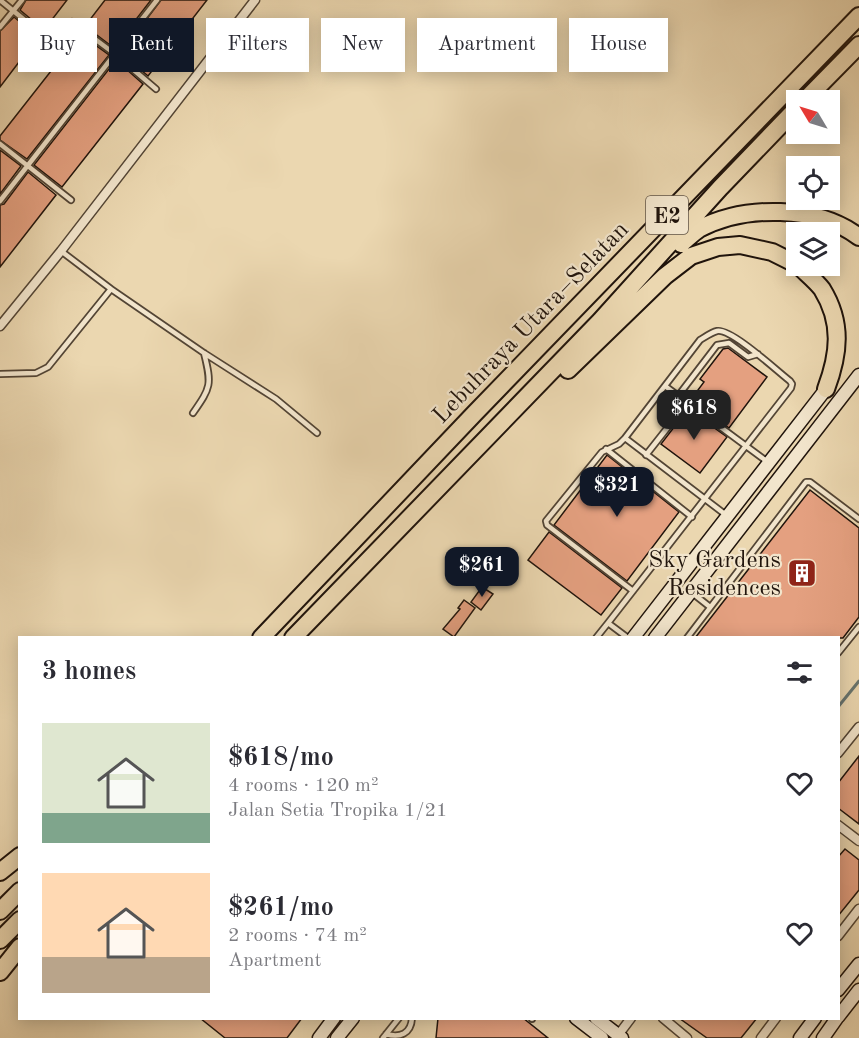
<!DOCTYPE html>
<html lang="en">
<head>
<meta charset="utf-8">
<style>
  :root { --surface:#fff; --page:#f7f7f7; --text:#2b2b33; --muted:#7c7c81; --accent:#111827 }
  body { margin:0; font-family:"Old Standard TT",serif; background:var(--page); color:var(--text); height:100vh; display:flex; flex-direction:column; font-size:22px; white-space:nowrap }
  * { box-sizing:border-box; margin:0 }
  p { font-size:20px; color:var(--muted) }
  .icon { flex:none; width:33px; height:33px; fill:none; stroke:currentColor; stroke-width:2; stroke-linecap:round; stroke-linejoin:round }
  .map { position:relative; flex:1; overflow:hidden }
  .drawer { position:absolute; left:18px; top:636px; width:822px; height:384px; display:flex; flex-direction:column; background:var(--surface); border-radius:0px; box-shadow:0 3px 15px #0003 }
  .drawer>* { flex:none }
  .top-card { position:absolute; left:18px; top:18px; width:824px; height:54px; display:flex; gap:12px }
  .needle { width:39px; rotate:308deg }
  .controls { position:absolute; left:786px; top:90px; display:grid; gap:12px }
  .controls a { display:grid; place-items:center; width:54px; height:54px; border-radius:0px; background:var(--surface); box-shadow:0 3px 15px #0003; font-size:30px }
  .price { position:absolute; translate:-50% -51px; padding:0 14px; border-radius:12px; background:var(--accent); color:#fff; font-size:20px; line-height:39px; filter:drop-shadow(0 2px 3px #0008) }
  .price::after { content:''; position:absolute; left:50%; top:36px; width:18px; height:14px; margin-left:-9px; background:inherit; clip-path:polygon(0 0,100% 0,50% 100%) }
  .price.current { background:#222; color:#fff }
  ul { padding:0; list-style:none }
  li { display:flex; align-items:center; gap:18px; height:150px; padding:0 24px }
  li span { display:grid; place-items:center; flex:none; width:168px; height:120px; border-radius:0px; color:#555 }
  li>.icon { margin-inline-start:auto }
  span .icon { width:72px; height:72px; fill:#fffc; stroke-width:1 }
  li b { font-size:26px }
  h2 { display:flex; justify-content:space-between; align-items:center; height:72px; padding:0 24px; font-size:26px }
  .chip { padding:0 21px; border-radius:0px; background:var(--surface); box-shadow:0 3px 15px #0003; font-size:21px; line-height:54px }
  .chip.current { background:var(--accent); color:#fff }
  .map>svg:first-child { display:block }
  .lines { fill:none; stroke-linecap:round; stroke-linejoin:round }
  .stream { stroke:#697670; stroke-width:3 }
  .building { fill:#e4a080; stroke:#20140c; stroke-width:1.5 }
  .lane-casing { stroke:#534535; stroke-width:8 }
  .street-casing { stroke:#534535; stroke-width:11 }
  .secondary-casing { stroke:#20140c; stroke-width:15 }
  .highway-casing { stroke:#20140c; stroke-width:20 }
  .lane { stroke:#f2e5cc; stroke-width:4.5 }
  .street { stroke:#f2e5cc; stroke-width:8 }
  .secondary { stroke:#f2e5cc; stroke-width:12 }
  .highway { stroke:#ebd7b0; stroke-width:16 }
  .labels { text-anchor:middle; stroke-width:4.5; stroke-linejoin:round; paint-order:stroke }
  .shield { fill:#f2e5cc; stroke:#5f5346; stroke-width:1.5 }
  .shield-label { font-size:22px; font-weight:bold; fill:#20140c }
  .street-label { font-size:24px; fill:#20140c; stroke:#f2e5cc }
  .poi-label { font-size:24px; fill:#20140c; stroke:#f2e5cc; text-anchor:end }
</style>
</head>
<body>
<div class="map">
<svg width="859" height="1038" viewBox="0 0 859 1038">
  <rect width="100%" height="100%" fill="#ebd7b0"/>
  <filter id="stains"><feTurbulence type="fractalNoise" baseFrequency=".00333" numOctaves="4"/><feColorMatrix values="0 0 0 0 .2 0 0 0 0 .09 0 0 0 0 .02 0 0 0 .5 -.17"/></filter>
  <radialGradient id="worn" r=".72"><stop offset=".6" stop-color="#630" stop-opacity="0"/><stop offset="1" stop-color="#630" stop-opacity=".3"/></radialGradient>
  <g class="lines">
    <path class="stream" d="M838,707l21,-26"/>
  </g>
  <path class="building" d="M26,0h41l-23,30 -24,-20z
    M105,0h46l-37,48 -29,-22z
    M161,0h46l-59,76 -27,-23z
    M14,17l24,20 -38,50v-56z
    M80,34l29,21 -82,104 -27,-19v-4z
    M116,60l27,24 -81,103 -28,-22z
    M0,150l21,16 -21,28z
    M28,172l28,23 -56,72v-62l4,-1z
    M728,348l39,29 -38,51 -36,-27 2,-1 -3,-2 12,-16 -4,-3 23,-30z
    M688,409l39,28 -27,36 -39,-29z
    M607,455l72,57 -52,69 -73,-56z
    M810,490l49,38v89l-16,21h-148z
    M549,532l73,56 -21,27 -73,-55z
    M482,587l11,7 -12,16 -10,-8z
    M464,600l11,8 -21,29 -11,-8 17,-20 -2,-1z
    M859,756v68l-21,-16v-25z
    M845,849l14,11v30l-21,26v-59z
    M200,1018h102l-15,20h-62z
    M438,1018h85l25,20h-112z
    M679,1018h78l-16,20h-34z"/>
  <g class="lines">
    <g class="lane-casing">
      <path id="lane" d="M0,0l54,44
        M72,22l43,32 41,35
        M0,27l22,-27
        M0,144l71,56
        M0,201l157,-201
        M111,289l93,64 72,46 41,34
        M0,374l36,-1 12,-6 63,-78 -50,-38
        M665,386l104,77
        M678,396l39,-51 12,-2 19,14 10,-3
        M193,413c18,-26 19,-28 11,-60
        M625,438l101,77
        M606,449l86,68
        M646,455l41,-52
        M691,592l19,15
        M608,623l20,15
        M596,638l12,-15 183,-235 1,-4 -2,-3c-13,-10 -59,-53 -73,-50 -5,1 -12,6 -17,9l-75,98 -6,6 -17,8 -56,69 1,4 86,66
        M687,638l119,-156h4l49,37
        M838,653l21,-26
        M532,1018v1
        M386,1034c14,4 25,0 26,-16
        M383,1038l16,-20"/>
    </g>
    <g class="street-casing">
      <path id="street" d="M0,326l61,-75 194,-251
        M838,753l21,-26
        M838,825l21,16
        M838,936l21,-27
        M663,1018l24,20
        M616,1038l15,-20
        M761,1038l15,-20"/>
    </g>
    <g class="secondary-casing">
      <path id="secondary" d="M633,638l193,-249
        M655,638l204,-263
        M838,990l21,-26
        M838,1017l21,-27
        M576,1018l26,20
        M596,1018l26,20
        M319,1038l15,-20
        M337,1038l16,-20
        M800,1038l15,-20
        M823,1038l14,-20"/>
    </g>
    <g class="highway-casing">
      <path id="highway" d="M805,100l54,-55
        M681,244c6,-5 12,-11 18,-15 46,-24 118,-24 160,8
        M799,266c7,7 17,15 23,23 21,34 17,65 4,100
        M568,370l97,-94 26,-20 27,-9 22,-2 32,7 24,12
        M261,638l213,-224 385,-398
        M293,638l307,-317 120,-133 76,-79
        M0,872l20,-16
        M0,911l20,-20
        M0,940l20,-20
        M0,972l20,-25"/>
    </g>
    <use href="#lane" class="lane"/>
    <use href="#street" class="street"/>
    <use href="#secondary" class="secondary"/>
    <use href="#highway" class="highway"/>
  </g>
  <defs>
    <g id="building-square" transform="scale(1.5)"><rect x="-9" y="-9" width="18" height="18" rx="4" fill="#8f2418" stroke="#f2e5cc"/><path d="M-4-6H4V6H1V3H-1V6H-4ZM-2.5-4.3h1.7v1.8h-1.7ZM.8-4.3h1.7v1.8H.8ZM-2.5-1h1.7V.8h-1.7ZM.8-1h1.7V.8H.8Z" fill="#fff"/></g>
  </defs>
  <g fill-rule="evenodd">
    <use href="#building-square" x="802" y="573"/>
  </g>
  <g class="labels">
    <rect class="shield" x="646" y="196" width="42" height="38" rx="4.5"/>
    <g class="shield-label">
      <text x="667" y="223">E2</text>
    </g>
    <g class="street-label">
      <text transform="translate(530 322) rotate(-46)" y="8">Lebuhraya Utara–Selatan</text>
    </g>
    <g class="poi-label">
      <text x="781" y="567">Sky Gardens<tspan x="781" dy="28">Residences</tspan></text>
    </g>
  </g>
  <rect width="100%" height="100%" filter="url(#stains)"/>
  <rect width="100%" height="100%" fill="url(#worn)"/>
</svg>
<div class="controls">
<a><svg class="needle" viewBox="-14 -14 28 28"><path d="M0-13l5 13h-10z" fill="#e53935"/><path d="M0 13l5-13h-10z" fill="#7c7c81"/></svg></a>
<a><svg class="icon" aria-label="locate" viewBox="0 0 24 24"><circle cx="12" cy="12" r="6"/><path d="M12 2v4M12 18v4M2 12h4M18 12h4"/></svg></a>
<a><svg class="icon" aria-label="layers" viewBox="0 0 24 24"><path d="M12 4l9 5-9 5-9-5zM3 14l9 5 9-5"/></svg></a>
</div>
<b class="price current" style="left:694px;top:441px">$618</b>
<b class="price" style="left:617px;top:518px">$321</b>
<b class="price" style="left:482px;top:598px">$261</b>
<div class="top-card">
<a class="chip">Buy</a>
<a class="chip current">Rent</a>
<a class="chip">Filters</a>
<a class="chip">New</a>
<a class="chip">Apartment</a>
<a class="chip">House</a>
</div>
<section class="drawer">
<h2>3 homes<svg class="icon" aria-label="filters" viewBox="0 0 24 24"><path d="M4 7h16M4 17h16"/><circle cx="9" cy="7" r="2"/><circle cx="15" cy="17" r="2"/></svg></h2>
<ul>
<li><span style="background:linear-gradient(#dfe7d0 75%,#7fa58c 0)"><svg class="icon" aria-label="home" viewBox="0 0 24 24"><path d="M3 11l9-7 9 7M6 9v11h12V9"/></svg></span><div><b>$618/mo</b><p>4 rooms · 120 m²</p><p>Jalan Setia Tropika 1/21</p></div><svg class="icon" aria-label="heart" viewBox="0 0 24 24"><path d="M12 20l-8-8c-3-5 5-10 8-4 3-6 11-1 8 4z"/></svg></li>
<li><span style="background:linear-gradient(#ffd9b3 70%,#b9a48a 0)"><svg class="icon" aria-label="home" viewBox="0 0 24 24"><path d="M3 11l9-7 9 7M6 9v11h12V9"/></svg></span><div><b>$261/mo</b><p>2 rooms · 74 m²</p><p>Apartment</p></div><svg class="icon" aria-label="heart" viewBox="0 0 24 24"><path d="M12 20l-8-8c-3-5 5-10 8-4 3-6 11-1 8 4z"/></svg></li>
</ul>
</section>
</div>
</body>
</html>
